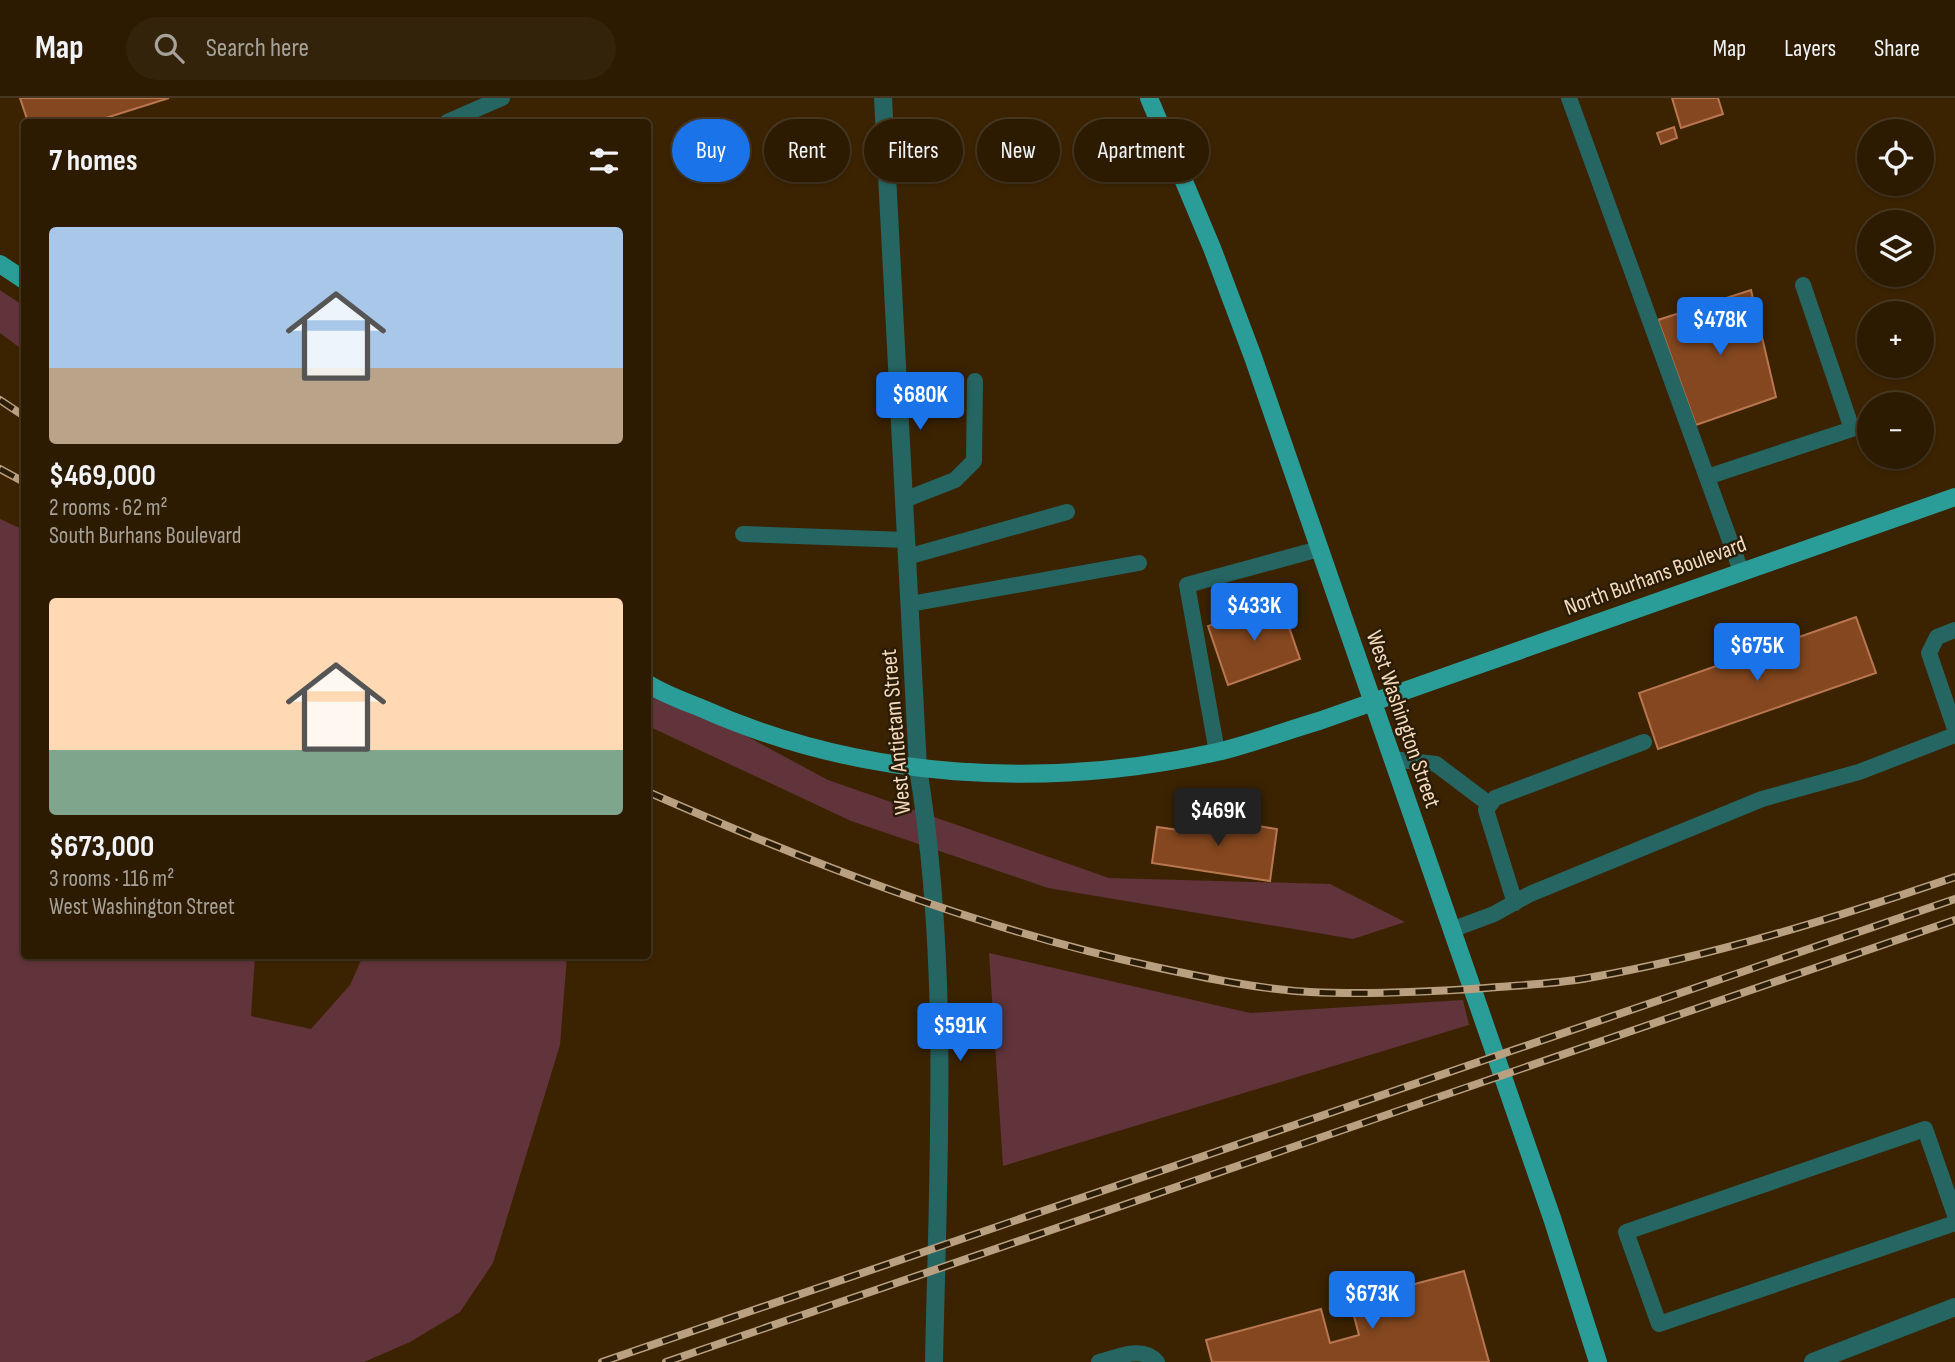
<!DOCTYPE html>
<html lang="en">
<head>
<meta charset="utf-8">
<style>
  :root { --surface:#2c1a01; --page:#34230b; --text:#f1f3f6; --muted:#a6a199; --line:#483823; --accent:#1a73e8 }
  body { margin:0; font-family:"Sofia Sans Condensed",sans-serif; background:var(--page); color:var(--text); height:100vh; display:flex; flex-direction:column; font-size:26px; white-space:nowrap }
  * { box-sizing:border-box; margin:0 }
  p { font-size:23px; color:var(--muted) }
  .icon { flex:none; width:38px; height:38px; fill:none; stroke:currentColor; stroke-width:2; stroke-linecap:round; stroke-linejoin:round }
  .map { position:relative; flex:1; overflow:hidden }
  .panel { position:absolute; left:21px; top:21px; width:630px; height:840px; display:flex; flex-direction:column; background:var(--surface); border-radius:7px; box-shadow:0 2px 5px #0004,0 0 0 2px var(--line) }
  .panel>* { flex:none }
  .guide { position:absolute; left:672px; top:21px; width:665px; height:63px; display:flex; gap:14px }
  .tools { position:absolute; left:1857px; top:21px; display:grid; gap:14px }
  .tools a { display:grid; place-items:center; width:77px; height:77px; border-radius:50%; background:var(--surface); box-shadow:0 2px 5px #0004,0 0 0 2px var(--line); font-size:35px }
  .price { position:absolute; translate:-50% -60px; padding:0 16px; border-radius:7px; background:var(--accent); color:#fff; font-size:23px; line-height:46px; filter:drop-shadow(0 2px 4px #0008) }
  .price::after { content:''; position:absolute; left:50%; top:42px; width:21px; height:16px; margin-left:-10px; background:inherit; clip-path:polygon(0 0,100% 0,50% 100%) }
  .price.active { background:#222; color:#fff }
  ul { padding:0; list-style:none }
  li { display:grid; align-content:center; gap:14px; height:371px; padding:0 28px }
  li span { display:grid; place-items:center; height:217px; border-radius:7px; color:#555 }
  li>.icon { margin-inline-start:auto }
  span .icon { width:126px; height:126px; fill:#fffc; stroke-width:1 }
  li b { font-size:30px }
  h2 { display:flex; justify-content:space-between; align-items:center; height:84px; padding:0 28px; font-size:30px }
  .chip { padding:0 24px; border-radius:32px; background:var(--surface); box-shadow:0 2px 5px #0004,0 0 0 2px var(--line); font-size:24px; line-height:63px }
  .chip.active { background:var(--accent); color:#fff }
  header { display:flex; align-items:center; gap:42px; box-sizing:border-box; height:98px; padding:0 35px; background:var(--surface); border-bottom:2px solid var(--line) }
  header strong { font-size:33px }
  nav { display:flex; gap:38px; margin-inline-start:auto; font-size:24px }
  .search { width:490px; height:63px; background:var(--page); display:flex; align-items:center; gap:18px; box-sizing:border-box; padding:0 24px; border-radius:38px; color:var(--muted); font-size:26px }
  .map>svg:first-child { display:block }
  .green { fill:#60343a }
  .building { fill:#84471f; stroke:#b97750; stroke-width:2 }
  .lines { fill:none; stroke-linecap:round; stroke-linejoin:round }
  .service { stroke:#256663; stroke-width:16 }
  .minor { stroke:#256663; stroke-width:18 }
  .primary { stroke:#2b9d99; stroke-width:18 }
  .rail-casing { stroke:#b9a080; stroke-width:8 }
  .rail { stroke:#2b1c08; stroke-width:5; stroke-dasharray:16; stroke-linecap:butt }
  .labels { text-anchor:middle; stroke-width:5; stroke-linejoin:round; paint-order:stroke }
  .street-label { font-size:23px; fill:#f5dbbd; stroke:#2b1c08 }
</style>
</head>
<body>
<header>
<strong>Map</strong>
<div class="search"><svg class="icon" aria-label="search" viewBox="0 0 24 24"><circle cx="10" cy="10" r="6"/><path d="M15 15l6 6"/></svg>Search here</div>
<nav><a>Map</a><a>Layers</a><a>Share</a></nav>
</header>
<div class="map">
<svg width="1955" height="1264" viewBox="0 0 1955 1264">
  <rect width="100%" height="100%" fill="#3b2301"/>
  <path class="green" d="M0,192l24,16v45l-24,-18z
    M0,421l24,11v426h231l-4,60 60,13 39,-44 13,-29h204l-7,89 -67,218 -33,49 -50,30 -46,20h-364z
    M648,585l180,97 281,98 221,6 75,38 -52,17 -305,-51 -197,-67 -203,-95z
    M989,855l261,60 213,-13 6,25 -466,141z"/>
  <path class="building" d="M20,0h149l-76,24h-65z
    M1672,0h46l5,16 -42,14z
    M1674,29l3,11 -16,6 -4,-11z
    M1751,192l25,107 -80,28 -38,-105z
    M1280,503l20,58 -72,26 -20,-59z
    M1856,519l20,56 -218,76 -19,-56z
    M1195,718l82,13 -7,52 -118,-18 5,-36 36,5z
    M1464,1173l25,91h-277l-6,-22 115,-31 9,34 29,-8 -9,-34z"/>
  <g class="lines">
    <path class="service" d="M1569,0l172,473
      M447,24l55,-24
      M1707,379l145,-48 -49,-144
      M904,402l51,-20 19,-19 1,-80
      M743,436l163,6
      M907,459l160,-45
      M910,506l229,-41
      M1955,532l-18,7 -8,16 26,76
      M1217,654l-30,-167 132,-36
      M1392,661l44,5 53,40
      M1515,805l-29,-93 9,-12 149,-56
      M1451,832l43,-16 36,-20 232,-95 97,-27 96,-37
      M1955,1117l-30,-86 -299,103 33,92 296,-101
      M1099,1264c19,-5 44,-17 58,0"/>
    <path class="minor" d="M883,0l35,670c32,196 20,396 16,594
      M1813,1264l142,-55"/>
    <path class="primary" d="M1149,0l63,150 41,109 299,861 46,144
      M0,166l24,16
      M648,586c16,10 35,17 53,24 161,72 344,82 516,44 34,-8 68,-21 102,-31l636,-224"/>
    <g class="rail-casing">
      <path id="rail" d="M0,302l24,16
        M0,371l24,13
        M648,694c164,72 331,137 507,175 51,11 103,22 155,25 59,3 117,0 176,-4 34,-3 69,-4 102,-10 125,-22 247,-60 367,-101
        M602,1264l1353,-463
        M666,1264l1289,-442"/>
    </g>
    <use href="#rail" class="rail"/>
  </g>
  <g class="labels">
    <g class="street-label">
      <text transform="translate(1655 477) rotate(-20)" y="8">North Burhans Boulevard</text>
      <text transform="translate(1404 621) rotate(71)" y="8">West Washington Street</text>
      <text transform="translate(895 634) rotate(-95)" y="8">West Antietam Street</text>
    </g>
  </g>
</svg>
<div class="tools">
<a><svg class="icon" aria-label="locate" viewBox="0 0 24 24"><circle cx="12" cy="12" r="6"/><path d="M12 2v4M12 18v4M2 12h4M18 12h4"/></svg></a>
<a><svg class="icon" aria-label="layers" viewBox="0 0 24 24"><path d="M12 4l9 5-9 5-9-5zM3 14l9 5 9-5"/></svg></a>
<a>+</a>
<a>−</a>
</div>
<b class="price" style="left:1720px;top:259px">$478K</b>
<b class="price" style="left:920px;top:334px">$680K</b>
<b class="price" style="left:1254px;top:545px">$433K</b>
<b class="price" style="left:1757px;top:585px">$675K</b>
<b class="price active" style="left:1218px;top:750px">$469K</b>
<b class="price" style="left:960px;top:965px">$591K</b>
<b class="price" style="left:1372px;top:1233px">$673K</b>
<div class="guide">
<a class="chip active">Buy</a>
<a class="chip">Rent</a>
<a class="chip">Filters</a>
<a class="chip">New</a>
<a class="chip">Apartment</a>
</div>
<section class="panel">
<h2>7 homes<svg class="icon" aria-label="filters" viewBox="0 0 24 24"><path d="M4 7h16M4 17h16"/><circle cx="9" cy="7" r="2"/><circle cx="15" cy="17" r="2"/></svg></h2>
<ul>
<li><span style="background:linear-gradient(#a9c7e8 65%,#b9a48a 0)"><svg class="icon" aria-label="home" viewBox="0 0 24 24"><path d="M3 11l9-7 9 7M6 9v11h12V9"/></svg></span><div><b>$469,000</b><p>2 rooms · 62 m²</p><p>South Burhans Boulevard</p></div></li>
<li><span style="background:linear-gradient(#ffd9b3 70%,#7fa58c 0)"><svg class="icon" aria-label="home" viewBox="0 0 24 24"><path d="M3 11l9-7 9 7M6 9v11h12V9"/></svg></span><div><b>$673,000</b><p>3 rooms · 116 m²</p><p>West Washington Street</p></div></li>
</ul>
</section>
</div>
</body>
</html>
